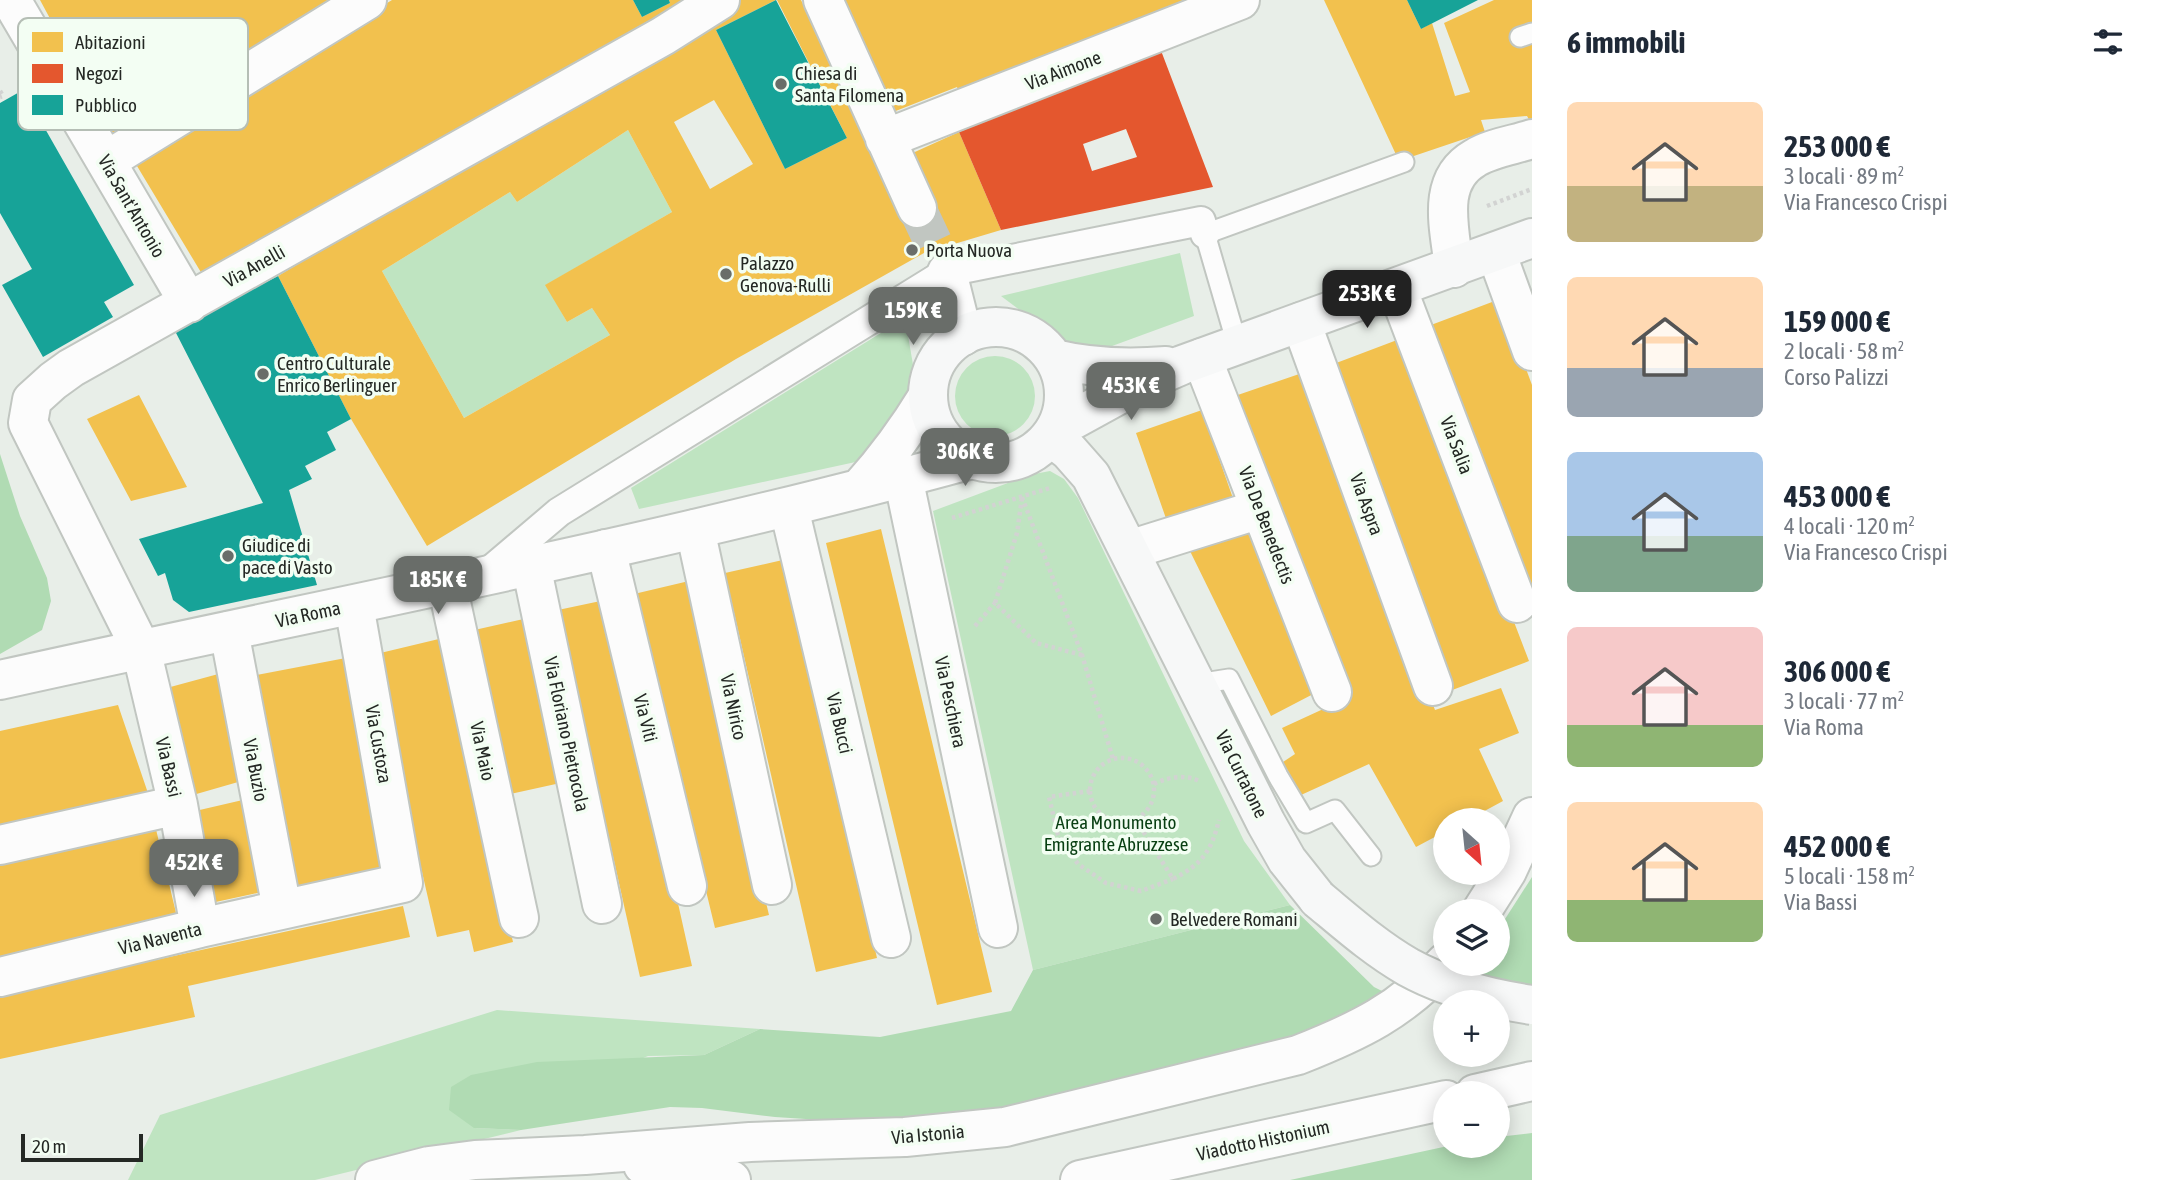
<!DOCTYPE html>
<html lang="it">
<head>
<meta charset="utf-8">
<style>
  :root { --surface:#fff; --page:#f2f2f3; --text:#1f2937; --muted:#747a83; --accent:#696d69 }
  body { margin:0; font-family:"Asap Condensed",sans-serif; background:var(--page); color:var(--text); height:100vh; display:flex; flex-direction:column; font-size:26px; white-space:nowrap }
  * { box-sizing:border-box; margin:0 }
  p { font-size:23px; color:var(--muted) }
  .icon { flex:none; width:38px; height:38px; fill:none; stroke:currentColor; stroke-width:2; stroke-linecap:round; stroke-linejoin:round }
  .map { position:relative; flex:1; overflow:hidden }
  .details { display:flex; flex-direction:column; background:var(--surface); width:630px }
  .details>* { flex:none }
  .needle { width:46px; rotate:153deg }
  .tools { position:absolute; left:1433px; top:808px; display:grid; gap:14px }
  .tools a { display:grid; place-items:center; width:77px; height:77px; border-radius:50%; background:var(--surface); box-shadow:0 4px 18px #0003; font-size:35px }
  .scale { position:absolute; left:21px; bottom:18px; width:122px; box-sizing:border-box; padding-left:7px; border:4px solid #242824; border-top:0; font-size:19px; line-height:24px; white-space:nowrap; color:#242824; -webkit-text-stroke:5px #f3fef3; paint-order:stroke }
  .price { position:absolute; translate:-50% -60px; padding:0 16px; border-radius:14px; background:var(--accent); color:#fff; font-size:23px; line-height:46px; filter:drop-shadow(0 2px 4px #0008) }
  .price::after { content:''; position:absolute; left:50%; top:42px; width:21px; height:16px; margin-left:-10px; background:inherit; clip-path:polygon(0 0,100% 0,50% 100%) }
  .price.current { background:#222; color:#fff }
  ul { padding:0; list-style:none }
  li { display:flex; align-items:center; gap:21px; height:175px; padding:0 35px }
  li span { display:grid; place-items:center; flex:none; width:196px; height:140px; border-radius:10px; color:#555 }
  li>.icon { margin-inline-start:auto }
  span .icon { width:84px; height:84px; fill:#fffc; stroke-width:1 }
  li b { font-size:30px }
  h2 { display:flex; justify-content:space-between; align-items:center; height:84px; padding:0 35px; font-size:30px }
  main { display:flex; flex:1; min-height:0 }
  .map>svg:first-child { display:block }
  .green { fill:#bfe4c1 }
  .forest { fill:#b0dbb3 }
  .homes { fill:#f2c14e; fill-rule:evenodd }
  .shops { fill:#e4572e; fill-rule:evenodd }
  .public { fill:#17a398 }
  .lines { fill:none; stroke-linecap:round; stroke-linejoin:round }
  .minor-tunnel { stroke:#c1c6c1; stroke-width:38; stroke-dasharray:38 19; stroke-linecap:butt }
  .service-casing { stroke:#c1c6c1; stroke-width:23 }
  .pedestrian-casing { stroke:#c1c6c1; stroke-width:32 }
  .minor-casing { stroke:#c1c6c1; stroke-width:42 }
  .tertiary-casing { stroke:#c1c6c1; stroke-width:42 }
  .secondary-casing { stroke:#c1c6c1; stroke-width:42 }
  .path { stroke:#d2d3d2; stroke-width:4.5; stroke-dasharray:3.5 3.5; stroke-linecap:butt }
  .service { stroke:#fcfcfc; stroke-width:19 }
  .pedestrian { stroke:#fcfcfc; stroke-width:28 }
  .minor { stroke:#fcfcfc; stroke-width:38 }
  .tertiary { stroke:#fcfcfc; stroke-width:38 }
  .secondary { stroke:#f7f8f8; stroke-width:38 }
  .secondary-bridge-casing { stroke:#c1c6c1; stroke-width:42; stroke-linecap:butt }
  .secondary-bridge { stroke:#f7f8f8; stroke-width:38 }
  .poi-dot { fill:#696d69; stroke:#f3fef3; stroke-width:2.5 }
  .labels { text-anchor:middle; stroke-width:7; stroke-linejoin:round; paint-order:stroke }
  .street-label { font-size:19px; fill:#242824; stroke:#f3fef3 }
  .poi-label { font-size:19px; fill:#242824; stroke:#f3fef3; text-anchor:start }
  .park-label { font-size:19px; fill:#083f12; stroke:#f3fef3 }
  .key { fill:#f3fef3; stroke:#b5beb5; stroke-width:2 }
  .key-label { font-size:19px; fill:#242824 }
</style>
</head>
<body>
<main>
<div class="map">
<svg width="1532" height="1180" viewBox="0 0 1532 1180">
  <rect width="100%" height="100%" fill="#e8eee8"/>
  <path class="green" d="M628,130l44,82 -126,73 21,37 25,-14 18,27 -146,83 -82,-147 128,-79 7,10z
    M1180,253l14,63 -112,41 -81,-61z
    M905,318l12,70 -43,70 -235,51 -8,-21z
    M955 396a40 40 0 1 1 80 0a40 40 0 1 1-80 0Z
    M1050,471l14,8 14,19 166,343 46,64 -257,65 -100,-459 96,-36z
    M497,1010l263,19 -56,26 -56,1 -174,72 47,2 -206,50h-187l32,-65z"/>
  <path class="forest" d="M0,454l20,62 27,62 4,23 -9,29 -42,24z
    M1532,877v109h-16l-48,-15 5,-7h25v-34z
    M1290,905l84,82 22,11 -61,31 -303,81 -150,14 -107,-7 -73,-9 -32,-1 -149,23 -47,-2 -25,-18 2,-23 20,-12 66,-13 167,-7 56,-26 120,8 131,-26 22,-41z
    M1532,1133v47h-242l158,-34h50v-9z"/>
  <path class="homes" d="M40,0h305l-230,139z
    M392,0h241l9,17 28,-14 -1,-3h21l-485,279 -71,-118z
    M736,0h40l-60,30 69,139 62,-31 -70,-138h24l108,221 -3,-65 53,-24 42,98 -77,23 -188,106 -309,187 -76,-127 -73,-143zM714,100l39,64 -43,25 -36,-67zM628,130l44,82 -127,73 22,37 25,-14 18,27 -146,83 -82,-147 128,-79 7,10z
    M835,0h373l-136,51 -2,-6 -60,25 -50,25 -3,-8 -69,27z
    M1324,0h83l14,29 11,-6 23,73 15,-4 -26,-69 50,-23h38v125l-5,-9 -46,4 4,12 -86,29z
    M1500,299l32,86v223l-109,-280z
    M1405,337l124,324 -82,31 -124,-324z
    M1308,371l127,339 66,-22 18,45 -40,16 24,52 -37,20h-20v10l-30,16 -47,-83 -68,31 -18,-33 12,-8 -13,-26 63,-29 -116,-301z
    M139,395l48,92 -56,14 -44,-82z
    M1202,410l33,94 -66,23 -33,-94z
    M1254,524l65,167 -48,25 -83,-169z
    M881,529l111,463 -55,13 -111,-462z
    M787,559l90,399 -61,14 -91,-399z
    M689,581l80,334 -54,13 -81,-334z
    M610,599l82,367 -52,11 -82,-367z
    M528,618l37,164 -59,13 -36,-164z
    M443,638l70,304 -39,10 -5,-22 -32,7 -65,-282z
    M351,657l42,214 -100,19 -41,-214z
    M222,673l30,105 -59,17 -30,-106z
    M118,705l32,94 -150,34v-102z
    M247,799l20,92 -56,12 -20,-91z
    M154,821l23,96 -177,43v-101z
    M403,906l7,31 -222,49 7,31 -195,42v-65z"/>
  <path class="shops" d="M1160,48l53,139 -212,43 -42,-98zM1126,129l11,28 -45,14 -9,-27z"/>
  <path class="public" d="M633,0h36l1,3 -28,14z
    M776,0l71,138 -62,31 -69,-139z
    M1407,0h71l-57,29z
    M23,90l111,195 -30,17 9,15 -70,40 -41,-72 30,-16 -32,-56v-110z
    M278,276l73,143 -24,13 9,18 -31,16 7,13 -23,11 28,95 -128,27 -16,-12 -8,-27 -7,3 -19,-37 124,-36 -89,-174z"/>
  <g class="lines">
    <path class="minor-tunnel" d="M917,208l30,64"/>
    <g class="service-casing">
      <path id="service" d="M1520,37l12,-4
        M1237,344l-32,-110 199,-72
        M1197,684l32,-5 49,97 28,47 29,-13 36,46"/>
    </g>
    <g class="pedestrian-casing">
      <path id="pedestrian" d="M486,574l73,-62 388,-240 254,-51 4,13"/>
    </g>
    <g class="minor-casing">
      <path id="minor" d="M11,0l178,303
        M823,0l94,208
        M885,139l355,-139
        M106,161l261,-161
        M1496,252l36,99
        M1454,268c-4,-39 -19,-87 21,-110 16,-10 39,-13 57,-19
        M947,272l16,64
        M1397,288l120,315
        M1301,322l132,364
        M1202,358l130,334
        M903,477l95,451
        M789,508l102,430
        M695,529l77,356
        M606,549l81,337
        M1129,550l131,-41
        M531,565l71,339
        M447,584l72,334
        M229,631l53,278
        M0,845l178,-40
        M200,928l-22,-123 -37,-156 -113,-226 4,-23 21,-19 18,-13 592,-332 57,-36
        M0,977l200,-49 203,-45 -49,-278"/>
    </g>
    <g class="tertiary-casing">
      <path id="tertiary" d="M860,488c26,-29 48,-59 68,-92
        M0,680c324,-72 651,-133 972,-221
        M1481,912l26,-41 25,-54
        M1475,1094l57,-13
        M643,1165l88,15
        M375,1180l54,-14 46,-6 110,-5 165,-13 155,-5 100,-10 293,-72c61,-24 103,-44 148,-93
        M1080,1180l366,-80"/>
    </g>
    <g class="secondary-casing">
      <path id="secondary" d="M928 395a68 68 0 1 1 136 0a68 68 0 1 1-136 0Z
        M1054,359c37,9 73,10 112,7
        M1056,429l82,-45 44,-19 350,-127
        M1051,437l18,14 22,25 175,347 21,37 31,39"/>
    </g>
    <path class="path" d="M0,91l3,5 -3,1
      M1487,206l45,-17
      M1022,497l60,158 31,104
      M1022,498l-5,35 -22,70 41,40 46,12
      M952,518l98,-30
      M975,626l20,-23
      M1090 790a32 32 0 1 1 64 0a32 32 0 1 1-64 0Z
      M1154,784c14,-7 31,-10 45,-3
      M1090,791l-41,6 9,38 20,29 28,19 35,8 32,-12
      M1136,820l37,59c29,-15 38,-27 46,-59"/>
    <use href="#service" class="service"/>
    <use href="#pedestrian" class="pedestrian"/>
    <use href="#minor" class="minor"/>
    <use href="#tertiary" class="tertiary"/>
    <use href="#secondary" class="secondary"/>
    <g class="secondary-bridge-casing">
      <path id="secondary-bridge" d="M1318,899c29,24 57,49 90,68 36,20 84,32 124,38"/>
    </g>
    <use href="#secondary-bridge" class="secondary-bridge"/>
  </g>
  <g class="poi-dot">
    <circle cx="781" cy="84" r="7"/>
    <circle cx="912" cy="250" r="7"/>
    <circle cx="726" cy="274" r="7"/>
    <circle cx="263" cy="374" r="7"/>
    <circle cx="228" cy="556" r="7"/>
    <circle cx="1156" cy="919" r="7"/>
  </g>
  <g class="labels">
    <g class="street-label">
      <text transform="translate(1063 70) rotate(-21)" y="7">Via Aimone</text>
      <text transform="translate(132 206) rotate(60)" y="7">Via Sant'Antonio</text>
      <text transform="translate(254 266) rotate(-29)" y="7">Via Anelli</text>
      <text transform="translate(1457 445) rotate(69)" y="7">Via Salia</text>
      <text transform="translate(1367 504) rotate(70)" y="7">Via Aspra</text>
      <text transform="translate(1267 525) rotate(69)" y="7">Via De Benedectis</text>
      <text transform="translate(308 614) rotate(-12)" y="7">Via Roma</text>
      <text transform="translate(951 702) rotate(78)" y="7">Via Peschiera</text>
      <text transform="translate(734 707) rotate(78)" y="7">Via Nirico</text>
      <text transform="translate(646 718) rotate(76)" y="7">Via Viti</text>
      <text transform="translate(840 723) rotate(77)" y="7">Via Bucci</text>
      <text transform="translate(567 734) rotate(78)" y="7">Via Floriano Pietrocola</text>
      <text transform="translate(379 744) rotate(80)" y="7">Via Custoza</text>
      <text transform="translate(483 751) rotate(78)" y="7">Via Maio</text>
      <text transform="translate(169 767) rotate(77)" y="7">Via Bassi</text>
      <text transform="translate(256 770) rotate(79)" y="7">Via Buzio</text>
      <text transform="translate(1242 774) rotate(64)" y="7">Via Curtatone</text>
      <text transform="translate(160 938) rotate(-14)" y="7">Via Naventa</text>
      <text transform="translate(928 1134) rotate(-5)" y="7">Via Istonia</text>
      <text transform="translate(1263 1140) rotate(-12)" y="7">Viadotto Histonium</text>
    </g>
    <g class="poi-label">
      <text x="795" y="80">Chiesa di<tspan x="795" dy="22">Santa Filomena</tspan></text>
      <text x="926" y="257">Porta Nuova</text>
      <text x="740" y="270">Palazzo<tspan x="740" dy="22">Genova-Rulli</tspan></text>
      <text x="277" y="370">Centro Culturale<tspan x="277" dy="22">Enrico Berlinguer</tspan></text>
      <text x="242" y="552">Giudice di<tspan x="242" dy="22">pace di Vasto</tspan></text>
      <text x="1170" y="926">Belvedere Romani</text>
    </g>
    <g class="park-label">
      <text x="1116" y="829">Area Monumento<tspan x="1116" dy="22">Emigrante Abruzzese</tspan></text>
    </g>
  </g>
  <rect x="18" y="18" width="230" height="112" rx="10" class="key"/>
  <rect x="32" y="32" width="31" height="20" fill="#f2c14e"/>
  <rect x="32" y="64" width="31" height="19" fill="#e4572e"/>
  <rect x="32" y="95" width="31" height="20" fill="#17a398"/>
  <g class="key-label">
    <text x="75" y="49">Abitazioni</text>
    <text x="75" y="80">Negozi</text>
    <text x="75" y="112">Pubblico</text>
  </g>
</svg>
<div class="tools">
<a><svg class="needle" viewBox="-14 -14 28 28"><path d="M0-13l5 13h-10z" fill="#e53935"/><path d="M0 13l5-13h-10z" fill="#747a83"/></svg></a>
<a><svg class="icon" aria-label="layers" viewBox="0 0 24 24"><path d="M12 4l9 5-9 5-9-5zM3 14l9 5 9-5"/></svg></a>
<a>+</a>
<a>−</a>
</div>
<div class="scale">20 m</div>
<b class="price current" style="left:1367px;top:330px">253K €</b>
<b class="price" style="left:913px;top:347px">159K €</b>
<b class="price" style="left:1131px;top:422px">453K €</b>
<b class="price" style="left:965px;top:488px">306K €</b>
<b class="price" style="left:438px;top:616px">185K €</b>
<b class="price" style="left:194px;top:899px">452K €</b>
</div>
<section class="details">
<h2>6 immobili<svg class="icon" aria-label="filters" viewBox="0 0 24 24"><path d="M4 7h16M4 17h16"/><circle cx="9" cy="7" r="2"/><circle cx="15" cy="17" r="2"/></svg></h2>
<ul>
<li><span style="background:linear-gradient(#ffd9b3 60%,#c2b280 0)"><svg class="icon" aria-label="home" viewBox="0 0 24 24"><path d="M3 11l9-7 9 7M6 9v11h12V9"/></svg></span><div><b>253 000 €</b><p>3 locali · 89 m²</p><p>Via Francesco Crispi</p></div></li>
<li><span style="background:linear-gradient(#ffd9b3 65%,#9aa5b1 0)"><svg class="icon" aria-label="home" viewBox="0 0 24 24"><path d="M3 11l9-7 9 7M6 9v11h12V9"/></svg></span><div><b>159 000 €</b><p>2 locali · 58 m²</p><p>Corso Palizzi</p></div></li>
<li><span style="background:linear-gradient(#a9c7e8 60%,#7fa58c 0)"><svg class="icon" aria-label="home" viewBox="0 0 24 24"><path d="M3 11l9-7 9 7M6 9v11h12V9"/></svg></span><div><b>453 000 €</b><p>4 locali · 120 m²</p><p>Via Francesco Crispi</p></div></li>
<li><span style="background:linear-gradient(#f6c9c9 70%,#8fb573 0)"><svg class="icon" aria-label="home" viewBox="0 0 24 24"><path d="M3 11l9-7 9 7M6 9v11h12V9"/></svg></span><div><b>306 000 €</b><p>3 locali · 77 m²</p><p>Via Roma</p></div></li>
<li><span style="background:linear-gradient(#ffd9b3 70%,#8fb573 0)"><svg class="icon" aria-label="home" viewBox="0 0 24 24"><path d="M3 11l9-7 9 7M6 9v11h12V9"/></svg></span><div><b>452 000 €</b><p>5 locali · 158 m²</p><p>Via Bassi</p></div></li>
</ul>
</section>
</main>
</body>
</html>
